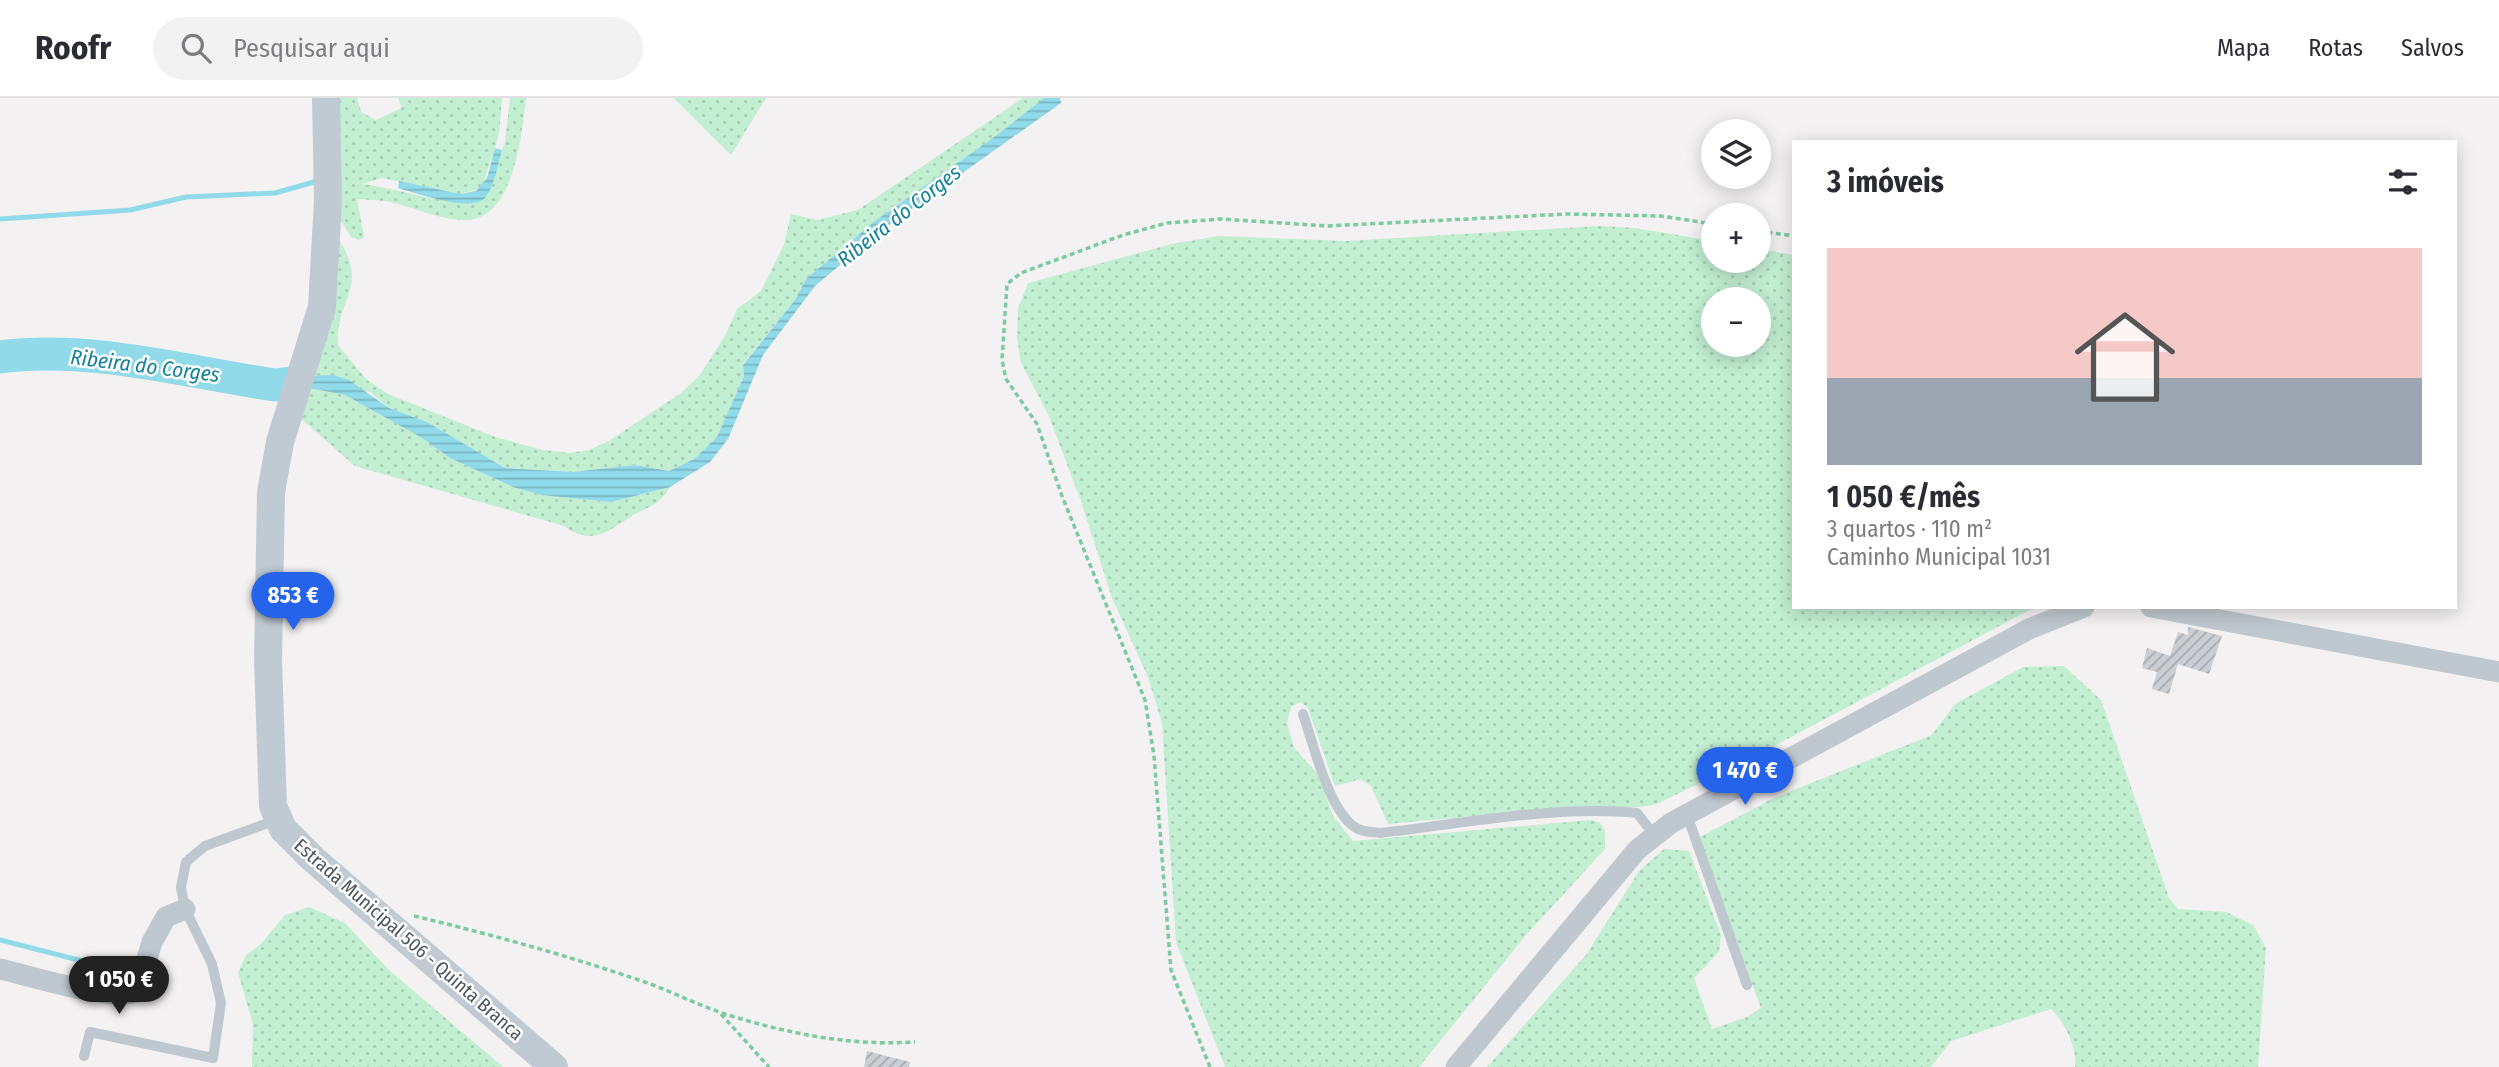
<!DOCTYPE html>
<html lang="pt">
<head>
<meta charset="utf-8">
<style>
  :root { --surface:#fff; --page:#f2f2f3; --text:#2b2b33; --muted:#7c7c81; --line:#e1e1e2; --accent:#2563eb }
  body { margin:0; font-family:"Fira Sans Condensed",sans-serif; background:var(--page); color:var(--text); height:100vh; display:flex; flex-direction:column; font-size:26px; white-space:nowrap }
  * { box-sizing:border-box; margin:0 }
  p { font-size:23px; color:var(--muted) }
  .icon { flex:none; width:38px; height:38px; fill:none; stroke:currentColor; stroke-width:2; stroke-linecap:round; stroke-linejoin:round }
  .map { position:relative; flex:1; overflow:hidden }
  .side { position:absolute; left:1792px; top:42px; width:665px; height:469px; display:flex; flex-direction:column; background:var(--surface); border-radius:0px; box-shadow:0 4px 18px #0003 }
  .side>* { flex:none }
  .buttons { position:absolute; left:1701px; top:21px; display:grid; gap:14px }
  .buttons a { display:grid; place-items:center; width:70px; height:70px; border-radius:50%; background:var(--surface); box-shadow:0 4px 18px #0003; font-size:35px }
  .price { position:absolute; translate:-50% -60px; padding:0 16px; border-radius:24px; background:var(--accent); color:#fff; font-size:23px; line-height:46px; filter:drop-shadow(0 2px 4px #0008) }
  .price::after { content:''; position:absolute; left:50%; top:42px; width:21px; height:16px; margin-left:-10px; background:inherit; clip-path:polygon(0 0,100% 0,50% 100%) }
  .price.on { background:#222; color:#fff }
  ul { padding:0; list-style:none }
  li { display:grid; align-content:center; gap:14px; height:371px; padding:0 35px }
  li span { display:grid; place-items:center; height:217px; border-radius:0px; color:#555 }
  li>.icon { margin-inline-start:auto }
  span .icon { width:126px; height:126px; fill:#fffc; stroke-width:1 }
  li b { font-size:30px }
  h2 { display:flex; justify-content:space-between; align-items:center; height:84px; padding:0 35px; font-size:30px }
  header { display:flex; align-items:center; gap:42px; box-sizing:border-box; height:98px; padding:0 35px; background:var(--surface); border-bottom:2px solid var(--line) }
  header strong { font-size:33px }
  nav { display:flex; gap:38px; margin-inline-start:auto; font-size:24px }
  .search { width:490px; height:63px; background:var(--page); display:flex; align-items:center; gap:18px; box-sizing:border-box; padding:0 24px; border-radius:38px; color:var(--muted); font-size:26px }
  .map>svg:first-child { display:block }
  .grass { fill:url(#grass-dots); fill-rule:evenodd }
  .water { fill:url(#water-rules) }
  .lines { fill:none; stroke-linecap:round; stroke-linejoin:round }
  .stream { stroke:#91dae9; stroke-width:5 }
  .river { stroke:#91dae9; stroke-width:33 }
  .building { fill:url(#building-hatch) }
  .path { stroke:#7bcaa0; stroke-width:3.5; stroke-dasharray:5 3.5; stroke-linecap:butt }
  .service { stroke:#bfc8ce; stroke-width:10 }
  .minor { stroke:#bfc8ce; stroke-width:21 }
  .secondary { stroke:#bfcad3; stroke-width:28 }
  .labels { text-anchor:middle; stroke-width:5; stroke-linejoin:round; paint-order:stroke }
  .street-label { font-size:19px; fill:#49555d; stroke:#fff }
  .water-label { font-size:21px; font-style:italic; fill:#138198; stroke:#fff }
</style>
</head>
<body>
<header>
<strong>Roofr</strong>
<div class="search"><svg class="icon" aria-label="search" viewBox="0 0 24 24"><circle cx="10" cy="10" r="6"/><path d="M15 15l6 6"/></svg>Pesquisar aqui</div>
<nav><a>Mapa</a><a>Rotas</a><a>Salvos</a></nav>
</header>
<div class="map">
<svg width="2499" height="969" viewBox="0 0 2499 969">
  <defs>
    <pattern id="grass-dots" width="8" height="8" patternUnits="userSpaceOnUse" patternTransform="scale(1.75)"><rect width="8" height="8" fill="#c2eed1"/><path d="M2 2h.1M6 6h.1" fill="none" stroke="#a8ceb6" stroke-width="1.8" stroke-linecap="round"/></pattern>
    <pattern id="water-rules" width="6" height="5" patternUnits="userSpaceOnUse" patternTransform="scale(1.75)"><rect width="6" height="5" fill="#91dae9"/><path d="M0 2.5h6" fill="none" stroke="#78b4c0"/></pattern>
    <pattern id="building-hatch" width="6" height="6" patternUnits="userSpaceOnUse" patternTransform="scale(1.75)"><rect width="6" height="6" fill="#cbced3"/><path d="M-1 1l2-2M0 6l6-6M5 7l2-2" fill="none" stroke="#a7aaae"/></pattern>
  </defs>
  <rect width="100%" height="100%" fill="#f3f1f1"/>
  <path class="grass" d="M335,0h22l4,14 15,8 26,-12 -4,-10h104l-3,36 -17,54 -22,6 -78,-16 -21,6c31,2 105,30 126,11l18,-53 5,-44h16c-4,35 -12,120 -58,122 -25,1 -50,-11 -73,-17 -12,-3 -26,-3 -38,-4l7,38 -5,3 -8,-3 -14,-22z
    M674,0h92l-35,57z
    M1023,0h21l-47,37 -122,86 -69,58 -11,21 -52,64 1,12 -27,61 -23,22 -25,12 -34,-6 -62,7 -69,-4 -77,-46 -38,-14 -19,-16 -57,-16 25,-99 1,-37c31,48 -4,59 -1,105l29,35 21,14 107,43 48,13 27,3 19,-3 20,-9 72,-48 19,-18 25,-39 12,-27 24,-18 23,-46 7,-31 26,6 41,-10z
    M1600,128l35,2 78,13v20h46v-12l35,6v352h241l-274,146 -104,51 -16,3 -79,1 -174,16 -17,-38 -10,-7 -26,7 -27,-78 -7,-6 -10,5 -4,15 7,26 23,25 16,43 20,25 238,-21 9,3 5,8v18l-79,86 -107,132h-194l-49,-125 -14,-219 -14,-46 -36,-79 -31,-97 -33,-87 -27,-51 -4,-26 1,-28 10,-26 144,-39 47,-8 127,5zM1713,201h46v46h-46z
    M309,290l36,7 77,43 28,20 63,29 28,8 70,7 59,-15c-11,19 -21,19 -38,29 -25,15 -39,31 -68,10l-209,-60 -55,-48z
    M2064,568l37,34 68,198 9,11 48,3 27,13 13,23 -8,119h-183c3,-19 -11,-46 -24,-58l-100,32 -20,26h-444l99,-112 53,-84 25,-22 25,2 32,84 -2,17 -25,26 18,51 35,-12 14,-9 -63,-170 78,-41 156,-62 23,-31 68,-37z
    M309,809l36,16 45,48 113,96h-251l1,-43 -15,-51 8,-18 14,-10 25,-30z"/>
  <path class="water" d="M1044,0h16l1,5 -179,127 -67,56 -52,69 -35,84 -18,23 -40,25 -59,15 -70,-7 -28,-8 -63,-29 -28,-20 -77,-43 -36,-7 3,-12 21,-1 16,5 40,28 38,14 78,46 68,4 62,-7 34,6 25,-12 23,-22 27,-61 -1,-11 52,-65 11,-21 69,-58 122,-86z
    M495,50l7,2c-4,14 -8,37 -17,48 -15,15 -69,-5 -87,-10l1,-7 61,13 16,-3 11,-13z"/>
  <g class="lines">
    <path class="stream" d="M0,121l130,-9 56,-13 89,-4 39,-11
      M0,842l137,35"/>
    <path class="river" d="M0,259c90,-12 186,15 275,28l16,-2"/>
  </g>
  <path class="building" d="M2188,529l34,9 -13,38 -31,-10 -9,30 -17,-5 5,-17 -15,-4 5,-20 23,8 8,-24 10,3z
    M867,953l43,11 -1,5h-45z"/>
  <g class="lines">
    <path class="path" d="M1759,133l35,5
      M414,818c76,18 151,39 225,64 30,10 58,25 89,35 62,19 122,31 187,27
      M721,916l48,53
      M1210,969l-39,-97 -17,-214 -9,-56 -83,-204 -25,-72 -31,-45 -4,-19 5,-76 14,-11 102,-38 44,-12 54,-4 106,7 240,-12 94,2 52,8"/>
    <path class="service" d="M1303,616c11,31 26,100 55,115 6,3 15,3 22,4 80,-9 177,-28 257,-20l18,23
      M1687,717l60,170
      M84,958l6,-24 123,26 8,-55 -9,-39 -27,-55 -4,-22 5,-25 19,-16 71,-26"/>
    <path class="minor" d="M2151,509l348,65
      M0,871c35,8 104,31 137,23l15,-50 14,-25 19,-8
      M1456,969l181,-217 34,-27 358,-194 55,-22"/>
    <path class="secondary" d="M326,0l2,103 -6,106 -42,135 -9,50 -3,168 5,146 10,23 30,30 241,208"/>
  </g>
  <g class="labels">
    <g class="street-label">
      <text transform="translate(409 841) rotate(41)" y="7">Estrada Municipal 506 - Quinta Branca</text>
    </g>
    <g class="water-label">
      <text transform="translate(899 118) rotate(-38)" y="7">Ribeira do Corges</text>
      <text transform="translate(145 268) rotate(7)" y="7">Ribeira do Corges</text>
    </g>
  </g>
</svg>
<div class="buttons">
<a><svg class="icon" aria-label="layers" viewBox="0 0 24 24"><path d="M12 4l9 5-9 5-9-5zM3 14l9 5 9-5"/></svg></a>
<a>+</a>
<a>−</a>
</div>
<b class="price" style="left:293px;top:534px">853 €</b>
<b class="price" style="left:1745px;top:709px">1 470 €</b>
<b class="price on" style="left:119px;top:918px">1 050 €</b>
<section class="side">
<h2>3 imóveis<svg class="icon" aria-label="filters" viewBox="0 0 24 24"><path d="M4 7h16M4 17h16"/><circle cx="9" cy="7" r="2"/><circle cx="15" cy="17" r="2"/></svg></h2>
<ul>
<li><span style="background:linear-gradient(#f6c9c9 60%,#9aa5b1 0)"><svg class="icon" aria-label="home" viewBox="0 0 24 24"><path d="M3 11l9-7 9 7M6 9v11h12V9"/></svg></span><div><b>1 050 €/mês</b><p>3 quartos · 110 m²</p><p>Caminho Municipal 1031</p></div></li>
</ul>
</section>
</div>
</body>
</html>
